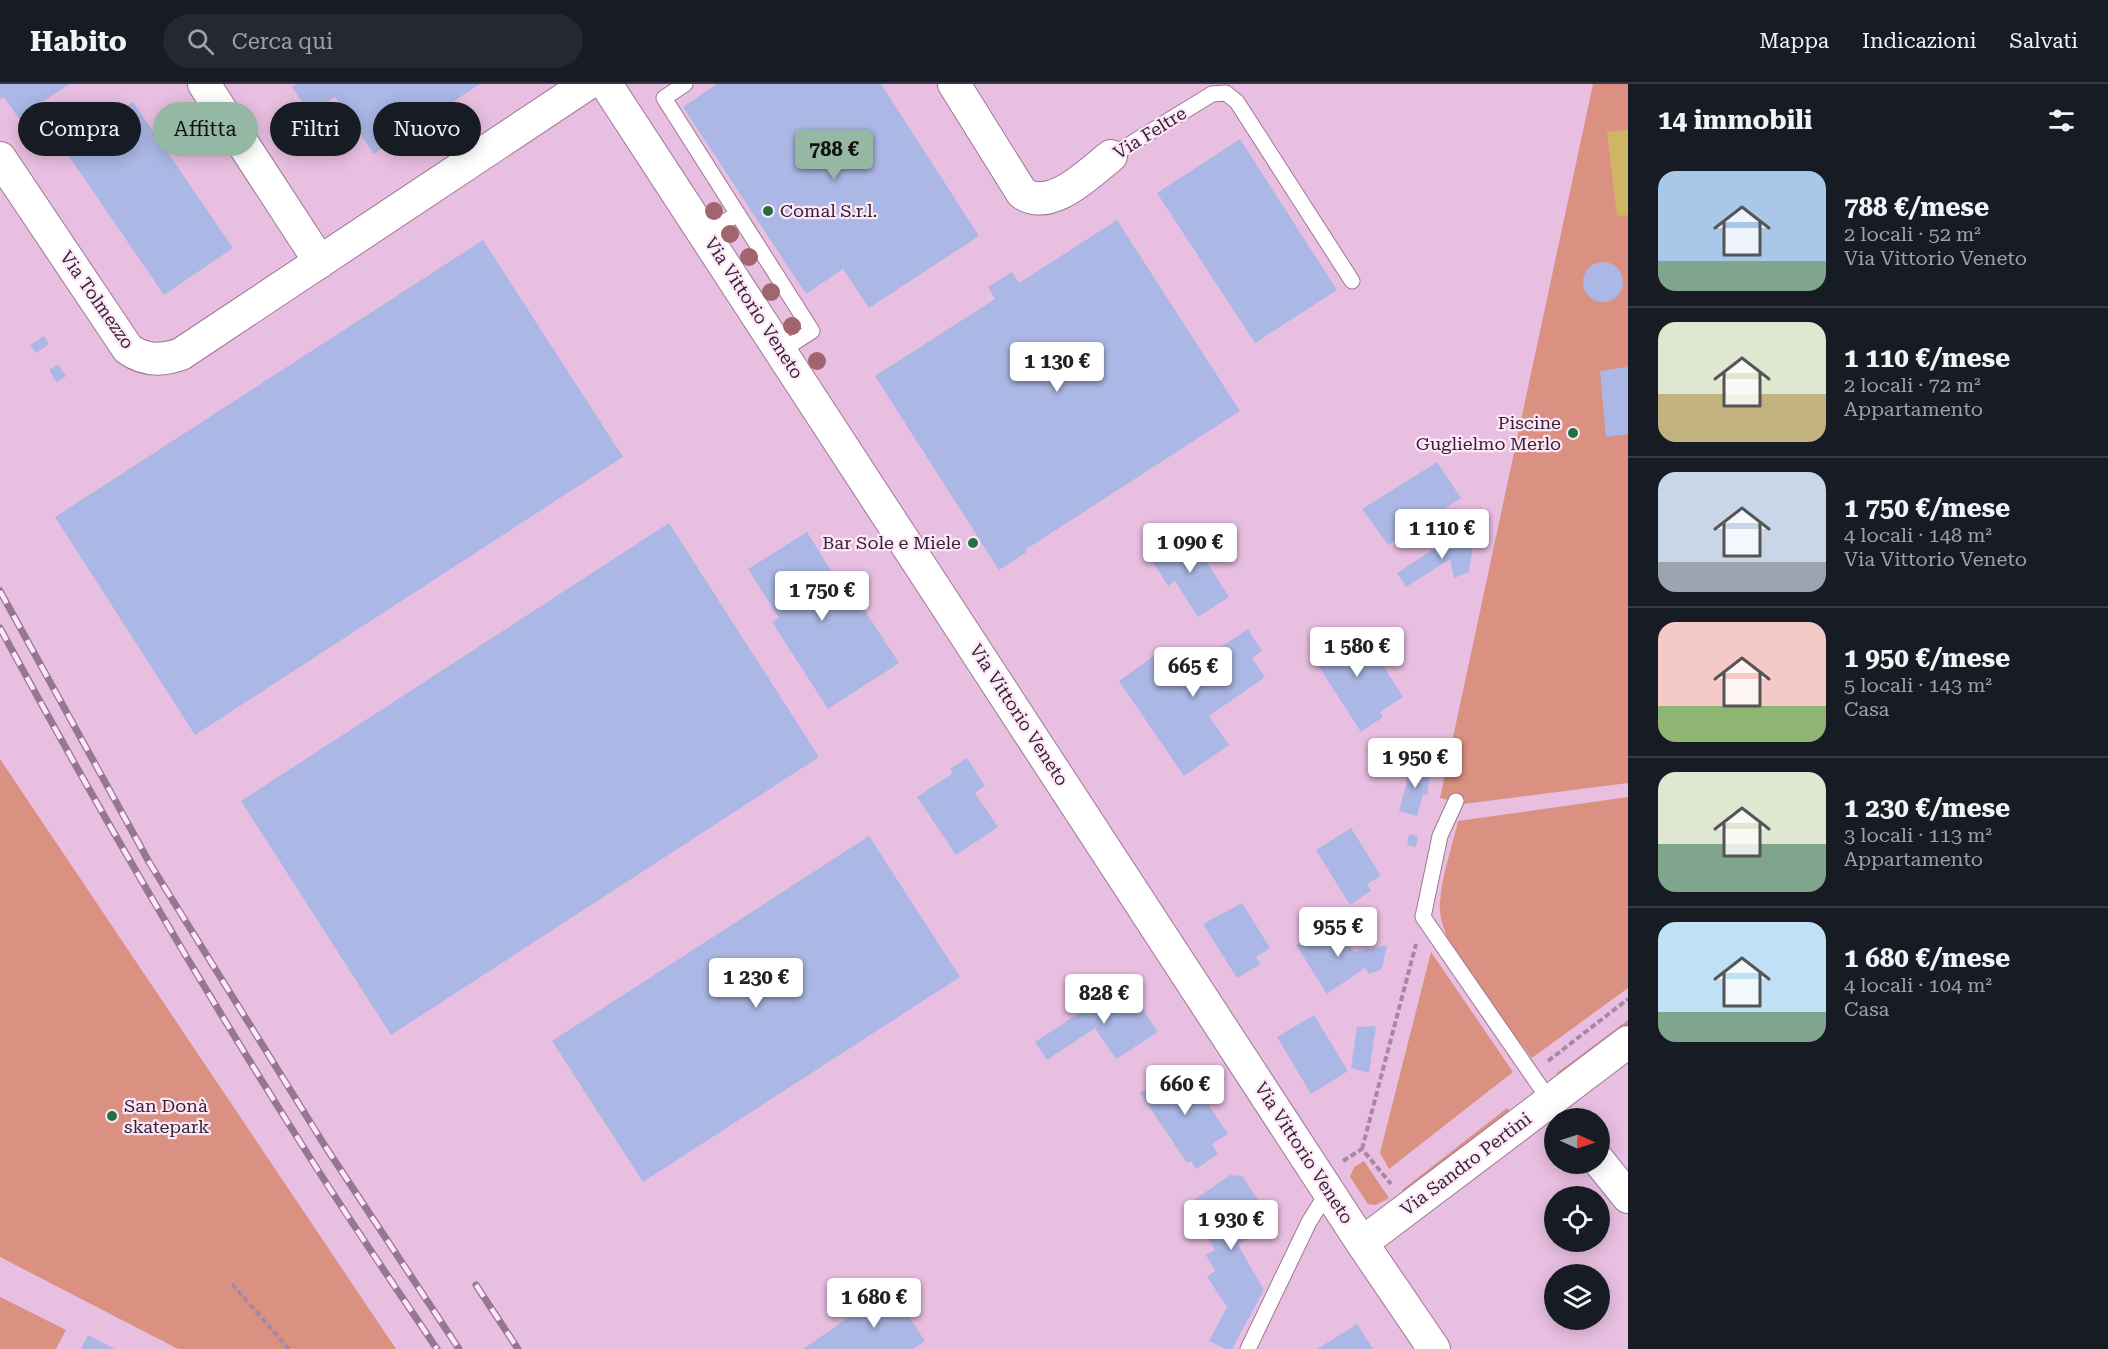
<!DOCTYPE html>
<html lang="it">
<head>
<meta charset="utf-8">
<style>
  :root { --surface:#171b24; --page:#242831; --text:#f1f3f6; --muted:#9ea1a6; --line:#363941; --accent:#95b8a4 }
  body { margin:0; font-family:"Roboto Serif",serif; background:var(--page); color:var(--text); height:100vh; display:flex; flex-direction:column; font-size:22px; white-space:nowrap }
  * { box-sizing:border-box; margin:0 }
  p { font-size:20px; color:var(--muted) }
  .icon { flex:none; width:33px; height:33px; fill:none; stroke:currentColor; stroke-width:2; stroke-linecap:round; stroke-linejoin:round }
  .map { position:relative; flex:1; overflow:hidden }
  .details { display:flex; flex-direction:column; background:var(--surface); width:480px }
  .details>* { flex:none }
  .hud { position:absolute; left:18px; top:18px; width:570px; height:54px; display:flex; gap:12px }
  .needle { width:39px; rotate:93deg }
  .controls { position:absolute; left:1544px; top:1024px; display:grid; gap:12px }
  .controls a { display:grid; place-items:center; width:66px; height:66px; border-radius:50%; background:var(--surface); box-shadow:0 3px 15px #0003; font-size:30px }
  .price { position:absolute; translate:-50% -51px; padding:0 14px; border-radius:6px; background:#fff; color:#222; font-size:20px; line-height:39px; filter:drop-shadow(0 2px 3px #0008) }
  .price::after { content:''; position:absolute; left:50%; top:36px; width:18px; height:14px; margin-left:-9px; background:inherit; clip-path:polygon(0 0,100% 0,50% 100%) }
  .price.active { background:var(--accent); color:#111 }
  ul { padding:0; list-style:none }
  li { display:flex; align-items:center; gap:18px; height:150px; padding:0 30px }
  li+li { border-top:2px solid var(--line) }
  li span { display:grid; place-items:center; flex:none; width:168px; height:120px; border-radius:18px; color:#555 }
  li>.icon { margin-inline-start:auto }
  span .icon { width:72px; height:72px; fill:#fffc; stroke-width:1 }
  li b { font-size:26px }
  h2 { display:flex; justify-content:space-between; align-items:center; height:72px; padding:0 30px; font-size:26px }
  .chip { padding:0 21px; border-radius:27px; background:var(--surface); box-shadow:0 3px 15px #0003; font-size:21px; line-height:54px }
  .chip.active { background:var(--accent); color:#111 }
  header { display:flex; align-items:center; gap:36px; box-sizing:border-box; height:84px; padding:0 30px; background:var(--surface); border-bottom:2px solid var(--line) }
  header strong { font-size:28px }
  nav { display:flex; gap:33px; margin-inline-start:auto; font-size:21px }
  .search { width:420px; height:54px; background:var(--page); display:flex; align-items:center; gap:15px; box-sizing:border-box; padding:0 21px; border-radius:33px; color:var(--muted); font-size:22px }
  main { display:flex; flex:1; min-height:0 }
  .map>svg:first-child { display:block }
  .green { fill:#da9182 }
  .water { fill:#d0b664 }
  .building { fill:#abb8e5 }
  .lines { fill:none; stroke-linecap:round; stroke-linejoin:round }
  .service-casing { stroke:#9d7797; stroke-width:17 }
  .minor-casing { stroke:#9d7797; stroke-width:34 }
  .path { stroke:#a887a2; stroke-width:4; stroke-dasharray:6 3; stroke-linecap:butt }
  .service { stroke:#fff; stroke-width:15 }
  .minor { stroke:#fff; stroke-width:32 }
  .rail-casing { stroke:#95778f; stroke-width:7 }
  .rail { stroke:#fde7f9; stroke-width:4.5; stroke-dasharray:14; stroke-linecap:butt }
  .tree { fill:#a2656e }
  .poi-dot { fill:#247140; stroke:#fde7f9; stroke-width:2 }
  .labels { text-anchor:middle; stroke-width:4.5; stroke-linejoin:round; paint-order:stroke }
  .street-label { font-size:18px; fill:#352532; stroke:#fde7f9 }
  .poi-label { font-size:18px; fill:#352532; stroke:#fde7f9; text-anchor:start }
</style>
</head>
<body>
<header>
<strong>Habito</strong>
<div class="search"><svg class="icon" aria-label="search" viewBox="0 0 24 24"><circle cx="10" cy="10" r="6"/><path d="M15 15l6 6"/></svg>Cerca qui</div>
<nav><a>Mappa</a><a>Indicazioni</a><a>Salvati</a></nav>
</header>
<main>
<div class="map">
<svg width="1628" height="1265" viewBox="0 0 1628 1265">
  <rect width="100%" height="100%" fill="#e9bfe1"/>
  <path class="green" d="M1593,0h35v699l-164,21 -24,-6z
    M0,675l396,590h-218l-178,-92z
    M1628,713v191l-96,70c-27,-36 -97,-112 -92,-156 2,-27 12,-55 18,-81z
    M1431,868l82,120 -124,97 -9,-16z
    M1628,936v6l-69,52 -2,-5z
    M1507,1024l4,5 -106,81 -3,-4z
    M1364,1077l25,37 -13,7 -8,-1 -18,-27 4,-10z
    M0,1213l66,33 -10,19h-56z"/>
  <path class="water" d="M1628,46v85l-11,1 -10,-84z"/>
  <path class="building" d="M0,0h70l-36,23 10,13 -16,12 -24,-35 -4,2z
    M296,0h184l-106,70 -39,-57 -25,17 -18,-27z
    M717,0h164l98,152 -110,72 -26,-39 -37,25 -123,-187z
    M133,18l100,146 -69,47 -100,-146z
    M325,27l7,10 -25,18 -7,-9z
    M1240,55l97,151 -82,53 -98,-150z
    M1117,136l123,191 -215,139 2,2 -28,18 -124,-194 120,-77 -7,-12 24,-15 7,11z
    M483,156l140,217 -428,278 -140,-218z
    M1583 198a20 20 0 1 1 40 0a20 20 0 1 1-40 0Z
    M44,252l5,8 -13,9 -6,-8z
    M58,280l8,12 -9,7 -8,-13z
    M1628,283v67l-22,3 -6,-66z
    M1437,378l24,36 -73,47 -26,-36z
    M669,439l150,234 -428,278 -150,-234z
    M807,448l41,66 6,-4 45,69 -71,46 -56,-87 7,-4 -31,-49z
    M1188,449l41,64 -31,20 -23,-36 -7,5 -18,-29z
    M1475,450l-6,38 -15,6 -4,-19 -44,28 -9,-14 46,-30 5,8 -1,-9z
    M1248,545l14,22 -10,7 13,19 -56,39 20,29 -45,31 -65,-95 45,-32 16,25z
    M1361,547l42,66 -23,15 3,5 -22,15 -53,-82 27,-17 7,10z
    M967,674l18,28 -10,7 23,34 -42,28 -39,-58 36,-24 -3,-4z
    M1431,680l-4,31 -4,-1 -6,22 -18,-5 8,-29 -1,-12z
    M1351,744l30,48 -14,8 4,7 -21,14 -34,-55z
    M1409,750l9,2 -2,11 -9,-2z
    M869,752l91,141 -317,205 -91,-141z
    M1242,819l28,45 -14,9 5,7 -24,14 -34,-54z
    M1334,839l20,29 33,-7 -5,24 -13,5 -4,-6 -38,26 -31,-49z
    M1125,899l33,49 -42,27 -21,-31 -48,32 -12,-18z
    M1314,931l34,56 -37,23 -34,-57z
    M1376,942l-7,47 -18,-5 6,-41z
    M1182,981l46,69 -16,10 6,10 -22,15 -5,-8 -4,2 -47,-70z
    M1230,1091l12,1 28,42 -4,10 -28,17 26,45 -32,59h-6l-17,-8 18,-34 -20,-30 8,-6 -9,-16 9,-5 -27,-46z
    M890,1205l35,52 -12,8h-110z
    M1357,1240l16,25h-56z
    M88,1251l27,14h-34z"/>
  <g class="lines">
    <g class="service-casing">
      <path id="service" d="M685,0l-21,14 148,233 -31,20
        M1111,72l101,-62 14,-1 11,9 115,179
        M705,149l33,-19
        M1456,717l-16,35 -17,81 127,184
        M1248,1265l61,-127 20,-32"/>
    </g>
    <g class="minor-casing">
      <path id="minor" d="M204,0l116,178
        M606,0l756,1159 72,106
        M954,0l68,109c29,20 67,-20 89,-37
        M0,74l128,191c17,12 34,12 53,5l406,-270
        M1599,1077l29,36
        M1362,1159l266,-201"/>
    </g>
    <path class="path" d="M1548,977l80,-62
      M1362,1065l54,-205
      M1343,1077l19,-12 29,35
      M232,1200l57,65"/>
    <use href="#service" class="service"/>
    <use href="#minor" class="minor"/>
    <g class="rail-casing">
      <path id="rail" d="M0,507l149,271 176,284 134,203
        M0,544c97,180 200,356 309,528 41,65 85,129 128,193
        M476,1201l42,64"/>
    </g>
    <use href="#rail" class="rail"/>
  </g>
  <g class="tree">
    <circle cx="714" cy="127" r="9"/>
    <circle cx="730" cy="150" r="9"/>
    <circle cx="749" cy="173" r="9"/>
    <circle cx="771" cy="208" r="9"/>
    <circle cx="792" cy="242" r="9"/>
    <circle cx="817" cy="277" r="9"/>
  </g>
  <g class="poi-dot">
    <circle cx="768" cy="127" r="6"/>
    <circle cx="1573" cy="349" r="6"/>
    <circle cx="973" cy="459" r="6"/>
    <circle cx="112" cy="1032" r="6"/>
  </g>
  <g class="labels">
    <g class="street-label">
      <text transform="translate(1150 49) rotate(-32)" y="6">Via Feltre</text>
      <text transform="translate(97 216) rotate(55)" y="6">Via Tolmezzo</text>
      <text transform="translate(754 224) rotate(57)" y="6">Via Vittorio Veneto</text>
      <text transform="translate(1019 631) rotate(57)" y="6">Via Vittorio Veneto</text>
      <text transform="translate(1304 1069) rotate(57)" y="6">Via Vittorio Veneto</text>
      <text transform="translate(1466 1080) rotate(-37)" y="6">Via Sandro Pertini</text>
    </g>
    <g class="poi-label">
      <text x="780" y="133">Comal S.r.l.</text>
      <text x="1561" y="345" text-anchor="end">Piscine<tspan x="1561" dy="21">Guglielmo Merlo</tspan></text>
      <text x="961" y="465" text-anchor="end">Bar Sole e Miele</text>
      <text x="124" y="1028">San Donà<tspan x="124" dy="21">skatepark</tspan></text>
    </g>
  </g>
</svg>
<div class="controls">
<a><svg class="needle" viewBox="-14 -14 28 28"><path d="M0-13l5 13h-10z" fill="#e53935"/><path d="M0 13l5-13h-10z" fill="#9ea1a6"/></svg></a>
<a><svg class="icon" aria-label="locate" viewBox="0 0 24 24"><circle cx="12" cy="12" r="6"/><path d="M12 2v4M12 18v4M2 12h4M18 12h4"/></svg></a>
<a><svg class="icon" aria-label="layers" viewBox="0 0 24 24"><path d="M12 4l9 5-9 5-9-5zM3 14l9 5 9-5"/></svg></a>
</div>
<b class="price active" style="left:834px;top:97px">788 €</b>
<b class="price" style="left:1057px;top:309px">1 130 €</b>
<b class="price" style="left:1442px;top:476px">1 110 €</b>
<b class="price" style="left:1190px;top:490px">1 090 €</b>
<b class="price" style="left:822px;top:538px">1 750 €</b>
<b class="price" style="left:1357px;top:594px">1 580 €</b>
<b class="price" style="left:1193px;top:614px">665 €</b>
<b class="price" style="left:1415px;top:705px">1 950 €</b>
<b class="price" style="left:1338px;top:874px">955 €</b>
<b class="price" style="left:756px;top:925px">1 230 €</b>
<b class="price" style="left:1104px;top:941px">828 €</b>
<b class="price" style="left:1185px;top:1032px">660 €</b>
<b class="price" style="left:1231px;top:1167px">1 930 €</b>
<b class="price" style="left:874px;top:1245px">1 680 €</b>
<div class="hud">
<a class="chip">Compra</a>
<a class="chip active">Affitta</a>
<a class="chip">Filtri</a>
<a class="chip">Nuovo</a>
</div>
</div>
<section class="details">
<h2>14 immobili<svg class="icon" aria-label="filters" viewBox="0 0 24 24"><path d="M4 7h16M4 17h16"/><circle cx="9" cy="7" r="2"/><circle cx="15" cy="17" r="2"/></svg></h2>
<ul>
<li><span style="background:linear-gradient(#a9c7e8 75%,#7fa58c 0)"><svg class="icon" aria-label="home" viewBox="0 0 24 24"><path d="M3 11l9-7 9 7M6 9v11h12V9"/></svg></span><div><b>788 €/mese</b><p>2 locali · 52 m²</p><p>Via Vittorio Veneto</p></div></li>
<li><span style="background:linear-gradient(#dfe7d0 60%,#c2b280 0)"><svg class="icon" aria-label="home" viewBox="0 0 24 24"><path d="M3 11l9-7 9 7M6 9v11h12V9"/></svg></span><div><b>1 110 €/mese</b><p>2 locali · 72 m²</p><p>Appartamento</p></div></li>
<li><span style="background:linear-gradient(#c9d6e8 75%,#9aa5b1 0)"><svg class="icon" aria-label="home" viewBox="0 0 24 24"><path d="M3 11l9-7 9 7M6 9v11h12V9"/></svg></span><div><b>1 750 €/mese</b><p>4 locali · 148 m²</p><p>Via Vittorio Veneto</p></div></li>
<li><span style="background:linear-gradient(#f6c9c9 70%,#8fb573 0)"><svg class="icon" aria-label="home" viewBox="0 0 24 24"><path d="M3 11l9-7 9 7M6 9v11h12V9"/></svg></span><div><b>1 950 €/mese</b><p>5 locali · 143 m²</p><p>Casa</p></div></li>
<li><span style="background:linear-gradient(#dfe7d0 60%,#7fa58c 0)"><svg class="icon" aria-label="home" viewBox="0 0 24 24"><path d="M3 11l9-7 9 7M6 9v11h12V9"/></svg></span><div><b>1 230 €/mese</b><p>3 locali · 113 m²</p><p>Appartamento</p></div></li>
<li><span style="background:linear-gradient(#bfe0f5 75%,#7fa58c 0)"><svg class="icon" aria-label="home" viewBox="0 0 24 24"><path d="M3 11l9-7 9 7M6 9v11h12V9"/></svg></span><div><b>1 680 €/mese</b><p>4 locali · 104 m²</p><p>Casa</p></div></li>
</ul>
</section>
</main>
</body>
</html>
